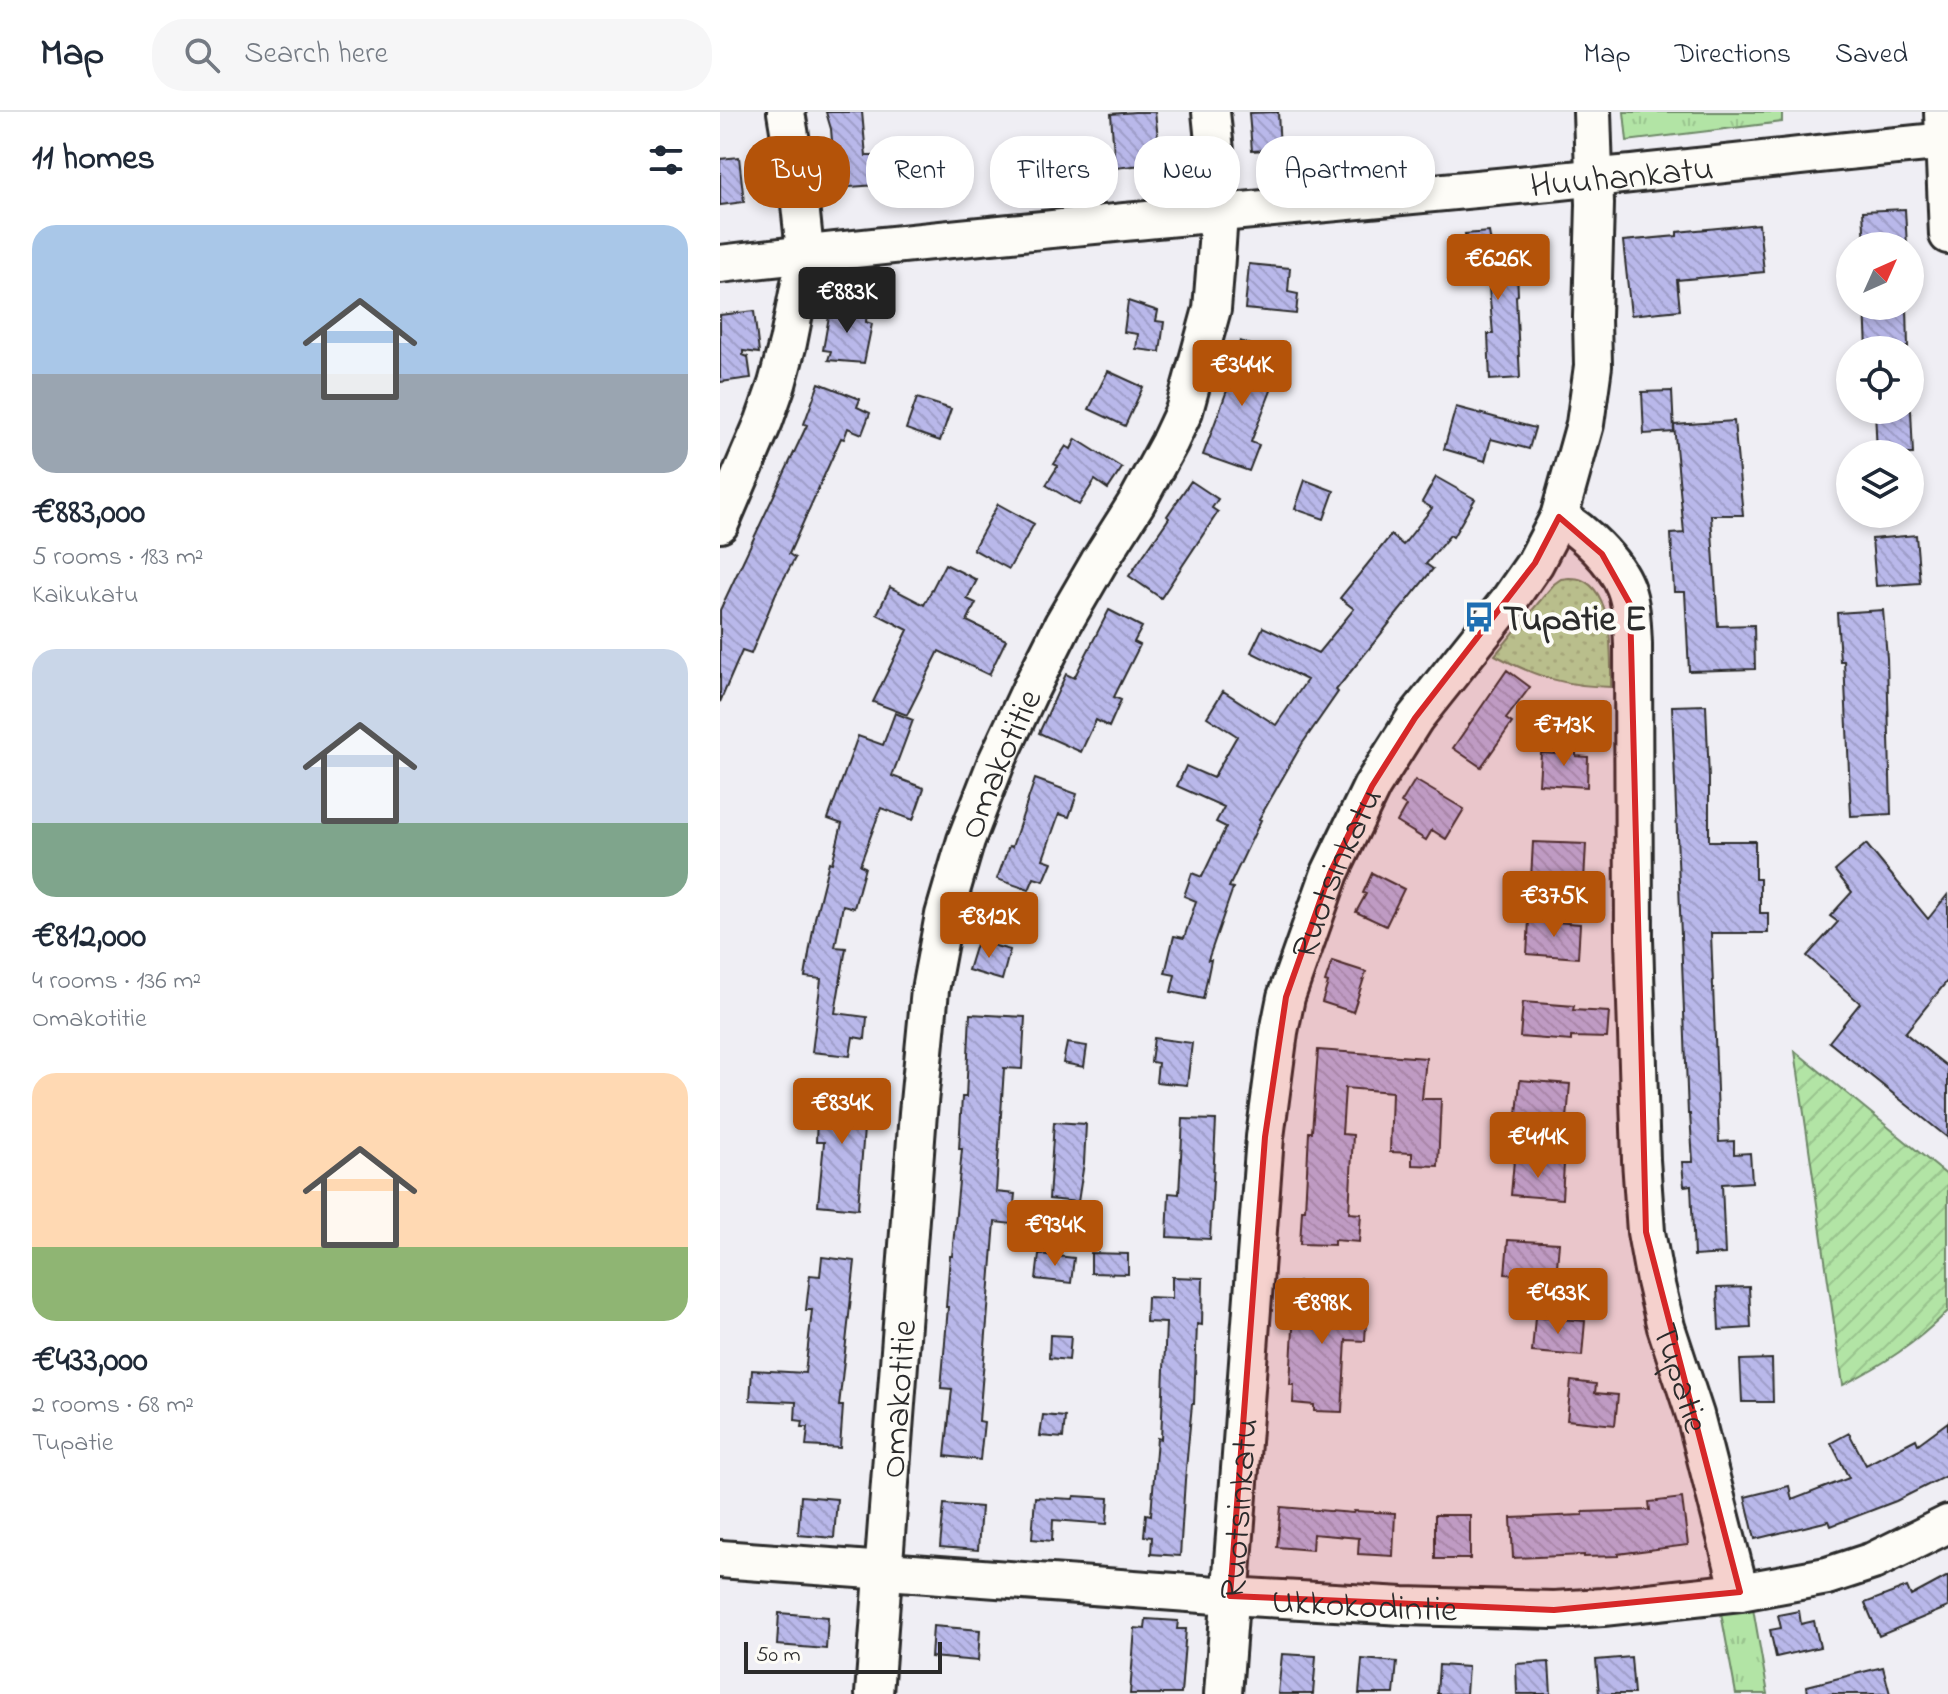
<!DOCTYPE html>
<html lang="en">
<head>
<meta charset="utf-8">
<style>
  :root { --surface:#fff; --page:#f6f6f7; --text:#1f2937; --muted:#747a83; --line:#e0e1e3; --accent:#b45309 }
  body { margin:0; font-family:"Indie Flower",sans-serif; background:var(--page); color:var(--text); height:100vh; display:flex; flex-direction:column; font-size:30px; white-space:nowrap }
  * { box-sizing:border-box; margin:0 }
  p { font-size:26px; color:var(--muted) }
  .icon { flex:none; width:44px; height:44px; fill:none; stroke:currentColor; stroke-width:2; stroke-linecap:round; stroke-linejoin:round }
  .map { position:relative; flex:1; overflow:hidden }
  .side { display:flex; flex-direction:column; background:var(--surface); width:720px }
  .side>* { flex:none }
  .guide { position:absolute; left:24px; top:24px; width:760px; height:72px; display:flex; gap:16px }
  .needle { width:52px; rotate:45deg }
  .buttons { position:absolute; left:1116px; top:120px; display:grid; gap:16px }
  .buttons a { display:grid; place-items:center; width:88px; height:88px; border-radius:50%; background:var(--surface); box-shadow:0 4px 12px #0003; font-size:40px }
  .scale { position:absolute; left:24px; bottom:20px; width:198px; box-sizing:border-box; padding-left:8px; border:4px solid #2b2b2b; border-top:0; font-size:22px; line-height:28px; white-space:nowrap; color:#2b2b2b; -webkit-text-stroke:6px #fdfcf7; paint-order:stroke }
  .price { position:absolute; translate:-50% -68px; padding:0 18px; border-radius:8px; background:var(--accent); color:#fff; font-size:26px; line-height:52px; filter:drop-shadow(0 2px 4px #0008) }
  .price::after { content:''; position:absolute; left:50%; top:48px; width:24px; height:18px; margin-left:-12px; background:inherit; clip-path:polygon(0 0,100% 0,50% 100%) }
  .price.current { background:#222; color:#fff }
  ul { padding:0; list-style:none }
  li { display:grid; align-content:center; gap:16px; height:424px; padding:0 32px }
  li span { display:grid; place-items:center; height:248px; border-radius:24px; color:#555 }
  li>.icon { margin-inline-start:auto }
  span .icon { width:144px; height:144px; fill:#fffc; stroke-width:1 }
  li b { font-size:34px }
  h2 { display:flex; justify-content:space-between; align-items:center; height:96px; padding:0 32px; font-size:34px }
  .pill { padding:0 28px; border-radius:32px; background:var(--surface); box-shadow:0 4px 12px #0003; font-size:28px; line-height:72px }
  .pill.current { background:var(--accent); color:#fff }
  header { display:flex; align-items:center; gap:48px; box-sizing:border-box; height:112px; padding:0 40px; background:var(--surface); border-bottom:2px solid var(--line) }
  header strong { font-size:38px }
  nav { display:flex; gap:44px; margin-inline-start:auto; font-size:28px }
  .search { width:560px; height:72px; background:var(--page); display:flex; align-items:center; gap:20px; box-sizing:border-box; padding:0 28px; border-radius:32px; color:var(--muted); font-size:30px }
  main { display:flex; flex:1; min-height:0 }
  .map>svg:first-child { display:block }
  .grass { fill:url(#grass-dots); stroke:#6e8868; stroke-width:2 }
  .park { fill:url(#park-tufts); stroke:#6e8868; stroke-width:2 }
  .garden { fill:url(#garden-furrows); stroke:#6e8868; stroke-width:2 }
  .building { fill:url(#building-back-hatch); stroke:#2b2b2b; stroke-width:2 }
  .lines { fill:none; stroke-linecap:round; stroke-linejoin:round }
  .minor-casing { stroke:#2b2b2b; stroke-width:42 }
  .minor { stroke:#fdfcf7; stroke-width:36 }
  .marked { fill:#d62828; fill-opacity:0.2; stroke:#d62828; stroke-width:6; stroke-linejoin:round }
  .labels { text-anchor:middle; stroke-width:8; stroke-linejoin:round; paint-order:stroke }
  .street-label { font-size:36px; fill:#2b2b2b; stroke:#fdfcf7 }
  .poi-label { font-size:36px; font-weight:bold; fill:#2b2b2b; stroke:#fdfcf7; text-anchor:start }
</style>
</head>
<body>
<header>
<strong>Map</strong>
<div class="search"><svg class="icon" aria-label="search" viewBox="0 0 24 24"><circle cx="10" cy="10" r="6"/><path d="M15 15l6 6"/></svg>Search here</div>
<nav><a>Map</a><a>Directions</a><a>Saved</a></nav>
</header>
<main>
<section class="side">
<h2>11 homes<svg class="icon" aria-label="filters" viewBox="0 0 24 24"><path d="M4 7h16M4 17h16"/><circle cx="9" cy="7" r="2"/><circle cx="15" cy="17" r="2"/></svg></h2>
<ul>
<li><span style="background:linear-gradient(#a9c7e8 60%,#9aa5b1 0)"><svg class="icon" aria-label="home" viewBox="0 0 24 24"><path d="M3 11l9-7 9 7M6 9v11h12V9"/></svg></span><div><b>€883,000</b><p>5 rooms · 183 m²</p><p>Kaikukatu</p></div></li>
<li><span style="background:linear-gradient(#c9d6e8 70%,#7fa58c 0)"><svg class="icon" aria-label="home" viewBox="0 0 24 24"><path d="M3 11l9-7 9 7M6 9v11h12V9"/></svg></span><div><b>€812,000</b><p>4 rooms · 136 m²</p><p>Omakotitie</p></div></li>
<li><span style="background:linear-gradient(#ffd9b3 70%,#8fb573 0)"><svg class="icon" aria-label="home" viewBox="0 0 24 24"><path d="M3 11l9-7 9 7M6 9v11h12V9"/></svg></span><div><b>€433,000</b><p>2 rooms · 68 m²</p><p>Tupatie</p></div></li>
</ul>
</section>
<div class="map">
<svg width="1228" height="1582" viewBox="0 0 1228 1582">
  <defs>
    <pattern id="grass-dots" width="8" height="8" patternUnits="userSpaceOnUse" patternTransform="scale(2)"><rect width="8" height="8" fill="#b2e4a5"/><path d="M2 2h.1M6 6h.1" fill="none" stroke="#99c48e" stroke-width="1.8" stroke-linecap="round"/></pattern>
    <pattern id="park-tufts" width="24" height="20" patternUnits="userSpaceOnUse" patternTransform="scale(2)"><rect width="24" height="20" fill="#b2e4a5"/><path d="M3 7l-1-3M5 7V3M7 7l1-3M15 17l-1-3M17 17v-4M19 17l1-3" fill="none" stroke="#99c48e"/></pattern>
    <pattern id="garden-furrows" width="10" height="10" patternUnits="userSpaceOnUse" patternTransform="scale(2)"><rect width="10" height="10" fill="#b2e4a5"/><path d="M-1 1l2-2M0 10L10 0M9 11l2-2" fill="none" stroke="#99c48e"/></pattern>
    <pattern id="building-back-hatch" width="6" height="6" patternUnits="userSpaceOnUse" patternTransform="scale(2)"><rect width="6" height="6" fill="#b9b8ea"/><path d="M-1 5l2 2M0 0l6 6M5-1l2 2" fill="none" stroke="#9f9ec9"/></pattern>
  </defs>
  <rect width="100%" height="100%" fill="#efeef4"/>
  <filter id="ink" filterUnits="userSpaceOnUse"><feTurbulence type="fractalNoise" baseFrequency=".0125" numOctaves="2"/><feDisplacementMap in="SourceGraphic" scale="16" xChannelSelector="R" yChannelSelector="G"/><feConvolveMatrix kernelMatrix="1 2 1 2 8 2 1 2 1" color-interpolation-filters="sRGB"/></filter>
  <g filter="url(#ink)">
    <path class="grass" d="M849,466c4,0 9,0 13,2 32,13 29,78 29,107 -46,-1 -75,-10 -116,-32l59,-71 7,-5z"/>
    <path class="park" d="M904,0h158v10l-155,19z
      M1033,1496l15,86h-32l-15,-81z"/>
    <path class="garden" d="M1075,939l153,125v135c-33,33 -64,53 -105,74z"/>
    <path class="building" d="M106,0h36l4,44h8l3,29 -41,3 -5,-59z
      M415,0h20l6,51 -46,5 -4,-54z
      M558,0l2,37 -28,2 -3,-38z
      M19,45l5,45 -24,3v-46z
      M1185,97l2,37h-42l-2,-35z
      M1039,112l5,48 -87,8 3,30 -49,5 -8,-74 54,-5v-4z
      M769,120l3,17 24,-1 2,47 -2,1 4,82 -30,2 -2,-46h5l-6,-69 -18,9 -9,-20 7,-4 -2,-16z
      M529,152l41,4 -2,24 10,2 -2,20 -51,-5z
      M408,189l30,10 -2,10 8,1 -4,30 -24,-3 2,-15 -14,-2z
      M111,193l36,5 -1,12 6,2 -8,39 -36,-3 3,-9 -8,-1z
      M1145,194h42l1,41 -41,2z
      M34,199l5,42 -16,-2v4l5,2 3,21 -31,4v-67z
      M520,229l37,13 -12,32 7,2 -21,54 8,3 -10,26 -46,-16 26,-70 -4,-2z
      M388,259l35,16 -18,39 -36,-17z
      M99,271l41,16 -3,8 13,6 -8,21 -14,-6 -4,11 -3,-1 -52,116 6,4 -19,35 -25,61 -9,-3 -22,51v-92l87,-185 -3,-1z
      M952,279l2,41 -30,2 -2,-42z
      M197,286l34,11 -11,32 -34,-12z
      M736,295l79,21 -6,21 -38,-10 -6,22 -41,-12z
      M1155,298h36l2,44h-36z
      M1014,309l9,94h-32l7,111 36,-1 1,44 -66,2 -4,-79h-11l-3,-58 13,-1 -10,-108z
      M356,327l46,29 -14,21 -13,-9 -16,25 -33,-20 12,-19 -4,-2 12,-18 5,3z
      M716,365l39,22 -22,38 -3,-2 -24,29 7,5 -97,121 2,2 -36,52 -43,75 2,1 -32,67 4,1 -25,72h3l-8,39 -32,-7 4,-17 -10,-2 9,-37 10,2 12,-37 -12,-5 8,-23 10,4 24,-50 -10,-5 8,-15 -47,-21 9,-20 27,12 24,-42 -30,-19 16,-26 53,34 31,-45 -56,-28 12,-25 55,26 36,-44 -14,-11 51,-63 12,10 29,-37 -10,-6z
      M585,368l29,11 -10,28 -29,-10z
      M471,369l27,18 -6,9 6,4 -57,86 -32,-22 40,-58 -2,-2z
      M278,392l36,20 -25,45 -36,-20z
      M1196,423l4,48 -44,3 -4,-47z
      M225,452l32,16 -10,19 9,4 -9,18 39,19 -17,35 -50,-24 -32,64 -34,-13 35,-72 -31,-16 13,-27 34,18z
      M389,498l33,17 -8,15 6,3 -26,52 7,3 -12,27 -13,-7 -15,32 -42,-19 27,-59 8,4z
      M1163,498l4,48 4,156 -40,2 -7,-155h-4l-3,-48z
      M787,558l23,17 -24,32 6,4 -31,44 -28,-19z
      M986,593l3,74v62h46v38h5v34h8v20h-57l8,209 15,-1v13l16,-1 2,29 -30,2 3,70 -31,2 -3,-71 -7,1 -2,-24h11l-3,-48h-2l-16,-408z
      M175,601l18,7 -21,56 32,12 -11,32 -32,-12 -21,57 5,2 -11,41 -11,-3 -8,42 11,1 -11,65 32,4 -2,22 -12,-2 -3,19 -38,-4 9,-73 -16,-2 10,-59 14,-56 3,1 10,-39 -14,-5 30,-83 25,9z
      M835,634l21,1v9l12,1 -1,30 -48,-3 2,-31 14,1z
      M315,667l42,15 -8,23 -10,-3 -16,45 9,3 -8,19 -10,-3 -5,12 -32,-11 12,-33 3,1z
      M695,668l49,29 -18,30 -14,-9 -6,10 -29,-18 9,-16 -5,-3z
      M813,730l53,2 -2,37 -53,-2z
      M1146,732l62,75 20,-25v86l-43,53 43,34v71l-119,-96 31,-39 -53,-47 31,-34 -8,-6 22,-24 -17,-21z
      M652,761l32,16 -18,37 -30,-14 10,-18 -3,-1z
      M809,808l51,4 -2,34 -51,-4z
      M257,829l33,9 -8,30 -34,-10z
      M612,849l34,11 -13,40 -31,-10 6,-19 -3,-1z
      M803,890l51,4 -1,4 36,2 -2,26 -36,-1v4l-51,-4z
      M250,902l55,3 -3,52 -18,-1 -8,124 19,2 -3,30 -17,-2 -16,199 5,1 -4,38 -35,-4 7,-67 -11,-1 7,-81h-2l4,-51h2l10,-107h-3l3,-52h4z
      M434,926l38,5 -5,42 -31,-3 2,-19 -7,-1z
      M347,931l20,3 -3,21 -21,-4z
      M598,938l108,8 -4,41h19l-3,67 -26,-1v-12l-22,-1 2,-60 -47,-4 -3,46 11,1 -4,78 12,1 -2,28 -25,-2v5l-34,-1 2,-34h3l4,-78h3z
      M800,968l50,4 -3,35 -50,-4z
      M110,974l37,2 -9,121 -40,-4 6,-63h-8l1,-25h3l1,-18 9,1z
      M463,1007l33,1 -6,119 -43,-2 2,-44 10,1z
      M334,1010l32,2 -2,39 -6,39 -29,-3z
      M794,1048l50,4 -2,35 -51,-4z
      M788,1128l51,3 -3,35 -51,-4z
      M371,1141l37,1v20l-37,-1z
      M319,1142l35,4 -3,25 -35,-4z
      M102,1145l33,4 -16,145h4l-3,42 -34,-2 2,-19h-6l1,-6 -8,-1 1,-18 -46,-2 2,-30 53,3 7,-63h-6l4,-35 10,1z
      M452,1165l31,1 -1,47 -5,-1 -3,80h-2l-7,76 -5,76 -29,-2 1,-17 -8,-1 2,-22 5,1 6,-77 4,1 5,-116 -20,-1 1,-25 25,1z
      M578,1170l30,1 -1,20 40,3 -2,35 -19,-1 -4,72 -28,-1v-6l-21,-2 1,-18h-4l3,-57 3,-41h2z
      M1029,1175l2,41 -32,2 -2,-42z
      M815,1205l50,4 -3,35 -50,-4z
      M330,1223l21,1 -2,24 -20,-2z
      M1052,1247l1,43h-31l-2,-42z
      M851,1269l25,3 -1,9 23,2 -3,30 -48,-5z
      M323,1303l22,2 -2,21 -23,-2z
      M1228,1310v53l-52,26 -65,25 -2,-5 -74,18 -10,-42 44,-11 3,14 57,-22 -18,-35 18,-10 17,32 50,-26 2,5z
      M81,1384l36,3 -3,39 -36,-3z
      M354,1384l35,2 -2,26 -54,-4 -1,21 -20,-2 3,-42 38,2z
      M962,1386l6,47 -70,9v2l-34,1v-2l-71,3 -2,-40 72,-3v-3l67,-2 -1,-8z
      M224,1392l37,3 -3,43 -38,-3z
      M561,1395l72,6 1,-2 41,2 -2,43 -35,-2 1,-16 -46,-4 -1,16 -35,-3z
      M715,1403h35v44h-35z
      M1228,1464v31l-69,29 -14,-33 42,-16 4,9z
      M1079,1499l2,13 13,-3 6,26 -44,10 -6,-27 11,-2 -3,-13z
      M59,1501l49,4 -2,32 -49,-4z
      M426,1507l32,2 -1,8h9l-5,65h-51l5,-66 10,1z
      M213,1514l47,4 -2,31 -47,-4z
      M562,1542l34,2 -3,38h-35z
      M911,1545l3,37h-35l-3,-34z
      M642,1547l35,3 -3,32h-35z
      M829,1550l2,32h-34l-1,-30z
      M719,1553l29,2 -2,27h-29z
      M1163,1555l7,27h-82l-1,-8z"/>
    <g class="lines">
      <g class="minor-casing">
        <g id="minor">
          <path d="M1223,0l5,123"/>
          <path id="s1" d="M0,152c300,-35 601,-59 901,-89 109,-11 218,-24 327,-34"/>
          <path id="s2" d="M839,405c24,14 56,44 66,70 7,18 7,39 8,57l1,295 7,221 5,72 9,49 11,46 29,88 45,177"/>
          <path d="M0,412l44,-103 13,-37 11,-41 13,-65 4,-24 -1,-12 -6,-57 -12,-73"/>
          <path id="s3" d="M0,1447l510,37 173,10 151,4 49,-3 137,-15 87,-16 46,-15 75,-37"/>
          <path id="s4" d="M154,1582l44,-581 12,-123 14,-75 22,-75 30,-77 34,-73 33,-66 36,-62 38,-60 32,-59 15,-32 28,-102 3,-37 5,-72 -9,-88"/>
          <path id="s5" d="M503,1582l42,-557 14,-105 7,-35 44,-124 42,-87 43,-68 95,-119 25,-36 24,-46 26,-93 8,-58 -1,-49 3,-113 -3,-92"/>
        </g>
      </g>
      <use href="#minor" class="minor"/>
    </g>
  </g>
  <path class="marked" d="M839,405l43,37 28,50 16,628 94,360 -186,18 -324,-14 35,-459 21,-140 44,-124 42,-87 43,-68 120,-155z"/>
  <defs>
    <g id="bus-bare" transform="scale(2.4)"><path d="M-5-6H5V4H4V6H2V4H-2V6H-4V4H-5ZM-3.5-4V0h7V-4ZM-3.5 1.2v1.5H-2V1.2ZM2 1.2v1.5H3.5V1.2Z" fill="#1f6fb2" stroke="#fdfcf7" stroke-width="2.5" paint-order="stroke"/></g>
  </defs>
  <g fill-rule="evenodd">
    <use href="#bus-bare" x="759" y="505"/>
  </g>
  <g class="labels">
    <g class="street-label">
      <text dy="13" stroke="none"><textPath href="#s1" startOffset="906">Huuhankatu</textPath></text>
      <text dy="13" stroke="none"><textPath href="#s4" startOffset="944">Omakotitie</textPath></text>
      <text dy="13" stroke="none"><textPath href="#s5" startOffset="834">Ruotsinkatu</textPath></text>
      <text dy="13" stroke="none"><textPath href="#s2" startOffset="894">Tupatie</textPath></text>
      <text dy="13" stroke="none"><textPath href="#s4" startOffset="296">Omakotitie</textPath></text>
      <text dy="13" stroke="none"><textPath href="#s5" startOffset="186">Ruotsinkatu</textPath></text>
      <text dy="13" stroke="none"><textPath href="#s3" startOffset="646">Ukkokodintie</textPath></text>
    </g>
    <g class="poi-label">
      <text x="783" y="518">Tupatie E</text>
    </g>
  </g>
</svg>
<div class="buttons">
<a><svg class="needle" viewBox="-14 -14 28 28"><path d="M0-13l5 13h-10z" fill="#e53935"/><path d="M0 13l5-13h-10z" fill="#747a83"/></svg></a>
<a><svg class="icon" aria-label="locate" viewBox="0 0 24 24"><circle cx="12" cy="12" r="6"/><path d="M12 2v4M12 18v4M2 12h4M18 12h4"/></svg></a>
<a><svg class="icon" aria-label="layers" viewBox="0 0 24 24"><path d="M12 4l9 5-9 5-9-5zM3 14l9 5 9-5"/></svg></a>
</div>
<div class="scale">50 m</div>
<b class="price" style="left:778px;top:190px">€626K</b>
<b class="price current" style="left:127px;top:223px">€883K</b>
<b class="price" style="left:522px;top:296px">€344K</b>
<b class="price" style="left:844px;top:656px">€713K</b>
<b class="price" style="left:834px;top:827px">€375K</b>
<b class="price" style="left:269px;top:848px">€812K</b>
<b class="price" style="left:122px;top:1034px">€834K</b>
<b class="price" style="left:818px;top:1068px">€414K</b>
<b class="price" style="left:335px;top:1156px">€934K</b>
<b class="price" style="left:838px;top:1224px">€433K</b>
<b class="price" style="left:602px;top:1234px">€898K</b>
<div class="guide">
<a class="pill current">Buy</a>
<a class="pill">Rent</a>
<a class="pill">Filters</a>
<a class="pill">New</a>
<a class="pill">Apartment</a>
</div>
</div>
</main>
</body>
</html>
